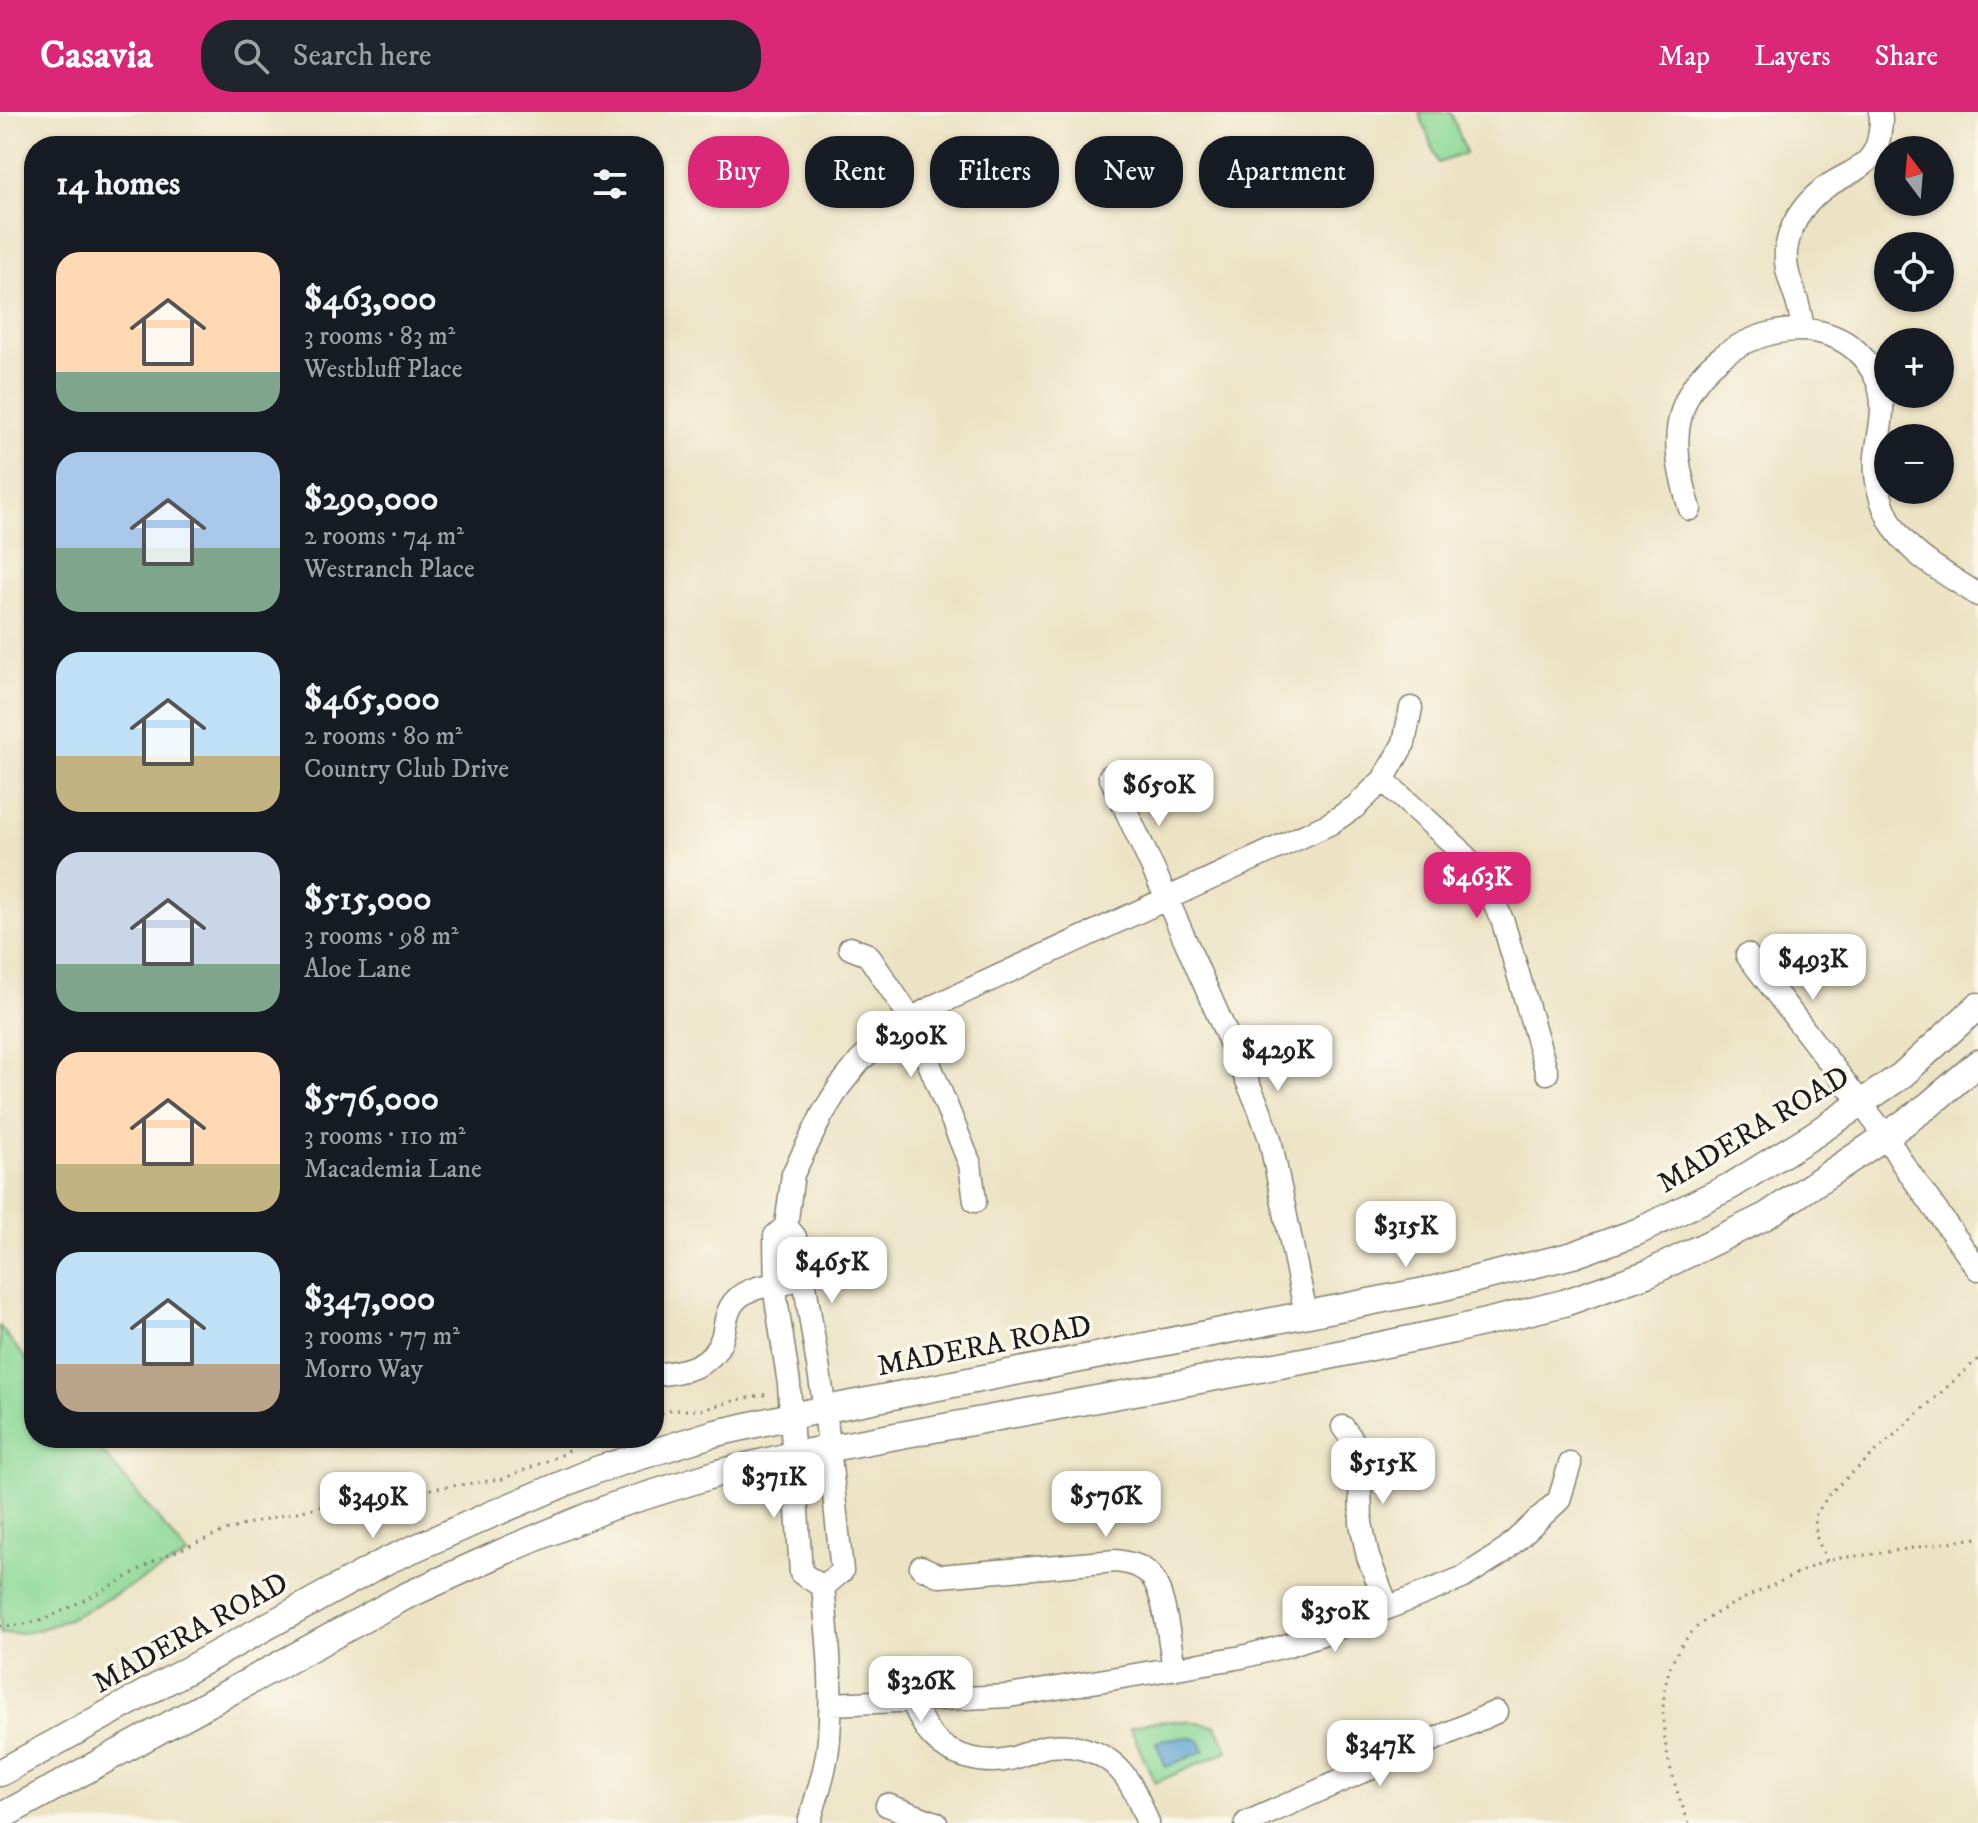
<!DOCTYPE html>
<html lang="en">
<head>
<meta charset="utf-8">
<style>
  :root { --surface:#171b24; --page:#20242c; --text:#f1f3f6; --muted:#9ea1a6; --accent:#db2777 }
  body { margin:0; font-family:"IM FELL DW Pica",serif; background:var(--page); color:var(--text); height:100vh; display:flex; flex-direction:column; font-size:30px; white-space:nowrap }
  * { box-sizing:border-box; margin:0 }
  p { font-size:26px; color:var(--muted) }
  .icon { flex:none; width:44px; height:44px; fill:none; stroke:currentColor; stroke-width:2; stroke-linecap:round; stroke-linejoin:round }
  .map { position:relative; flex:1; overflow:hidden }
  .sheet { position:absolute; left:24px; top:24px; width:640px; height:1312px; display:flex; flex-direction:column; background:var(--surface); border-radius:32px; box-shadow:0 2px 6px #0004 }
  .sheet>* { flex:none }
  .top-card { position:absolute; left:688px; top:24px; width:760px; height:72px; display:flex; gap:16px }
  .needle { width:52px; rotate:344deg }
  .buttons { position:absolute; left:1874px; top:24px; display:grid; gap:16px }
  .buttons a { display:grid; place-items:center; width:80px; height:80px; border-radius:50%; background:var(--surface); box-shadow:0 2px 6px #0004; font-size:40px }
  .price { position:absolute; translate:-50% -68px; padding:0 18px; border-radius:16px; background:#fff; color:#222; font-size:26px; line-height:52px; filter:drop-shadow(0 2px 4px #0008) }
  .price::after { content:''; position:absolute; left:50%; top:48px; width:24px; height:18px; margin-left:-12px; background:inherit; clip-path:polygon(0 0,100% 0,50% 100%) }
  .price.on { background:var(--accent); color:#fff }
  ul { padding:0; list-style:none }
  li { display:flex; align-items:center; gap:24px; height:200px; padding:0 32px }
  li span { display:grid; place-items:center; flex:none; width:224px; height:160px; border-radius:24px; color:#555 }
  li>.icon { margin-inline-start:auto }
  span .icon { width:96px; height:96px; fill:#fffc; stroke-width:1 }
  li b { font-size:34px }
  h2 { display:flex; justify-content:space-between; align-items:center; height:96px; padding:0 32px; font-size:34px }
  .chip { padding:0 28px; border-radius:32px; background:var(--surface); box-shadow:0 2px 6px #0004; font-size:28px; line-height:72px }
  .chip.on { background:var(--accent); color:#fff }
  header { display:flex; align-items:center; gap:48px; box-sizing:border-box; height:112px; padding:0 40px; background:var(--accent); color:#fff }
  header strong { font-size:38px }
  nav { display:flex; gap:44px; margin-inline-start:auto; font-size:28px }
  .search { width:560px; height:72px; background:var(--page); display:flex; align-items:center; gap:20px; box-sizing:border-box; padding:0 28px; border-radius:32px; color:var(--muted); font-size:30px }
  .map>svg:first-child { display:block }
  .green { fill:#8cd896; stroke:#547a59; stroke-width:2 }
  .water { fill:#5ba2d1; stroke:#3c5f76; stroke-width:2 }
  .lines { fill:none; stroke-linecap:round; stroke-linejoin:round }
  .minor-casing { stroke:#848070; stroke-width:25 }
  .major-casing { stroke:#848070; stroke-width:29 }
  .path { stroke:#848070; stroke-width:3; stroke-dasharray:2 6; stroke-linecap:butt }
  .minor { stroke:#fff; stroke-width:22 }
  .major { stroke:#fff; stroke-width:26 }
  .labels { text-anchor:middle; stroke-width:7; stroke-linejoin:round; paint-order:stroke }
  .street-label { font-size:30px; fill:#1c1c1c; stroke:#fbf7ec }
</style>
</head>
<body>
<header>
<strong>Casavia</strong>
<div class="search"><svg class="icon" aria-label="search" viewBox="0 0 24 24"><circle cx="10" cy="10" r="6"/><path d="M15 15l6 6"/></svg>Search here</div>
<nav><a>Map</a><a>Layers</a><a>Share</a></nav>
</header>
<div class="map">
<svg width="1978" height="1711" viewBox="0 0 1978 1711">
  <rect width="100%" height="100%" fill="#fbf7ec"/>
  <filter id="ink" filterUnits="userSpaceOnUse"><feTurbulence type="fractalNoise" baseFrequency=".0125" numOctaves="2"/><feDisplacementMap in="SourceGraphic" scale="16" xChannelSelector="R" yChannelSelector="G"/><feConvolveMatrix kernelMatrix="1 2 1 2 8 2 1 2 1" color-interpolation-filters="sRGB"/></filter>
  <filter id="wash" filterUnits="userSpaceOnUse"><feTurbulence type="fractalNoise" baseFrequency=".006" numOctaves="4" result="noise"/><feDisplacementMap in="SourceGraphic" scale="32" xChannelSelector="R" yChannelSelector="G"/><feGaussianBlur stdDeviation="1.8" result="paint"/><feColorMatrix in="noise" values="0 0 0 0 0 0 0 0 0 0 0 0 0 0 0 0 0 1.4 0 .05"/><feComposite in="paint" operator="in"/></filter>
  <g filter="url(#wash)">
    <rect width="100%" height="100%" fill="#ece3c4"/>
    <path class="green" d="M1419,0h32l15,41 -28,10z
      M0,1215l34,42v69h57l97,117c-24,13 -48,26 -72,39 -37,20 -72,42 -116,40z
      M1174,1609l23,1 19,4 12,25 -73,32 -25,-55 20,-6z"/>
    <path class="water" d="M1188,1625l11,3 5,11 -38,16 -10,-24 8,-4z"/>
  </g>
  <g filter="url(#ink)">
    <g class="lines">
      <g class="minor-casing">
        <path id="minor" d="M1803,217c-1,-8 -3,-16 -5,-24 -5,-19 -14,-34 -12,-54 3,-26 17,-46 37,-62 26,-19 54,-20 57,-59 1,-7 2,-11 0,-18
          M1690,397c-10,-34 -19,-67 -7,-101 26,-76 153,-115 193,-30 12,26 3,51 0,78 -2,21 4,46 14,65 18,34 57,53 88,74
          M1110,664l57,123 92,209 11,31 36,175
          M1383,668l76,69 16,19 15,25 13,29 44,151
          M850,836l18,7 43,64 59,145 5,37
          M1747,843l139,181 17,28 75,105
          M786,1114l9,11 11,54 19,118 17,162 -19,16
          M654,1263c28,-3 58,-7 68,-37 4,-13 3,-25 12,-36 12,-15 36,-17 53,-19
          M1343,1315l13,18 4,34 1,44 7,34 20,51
          M921,1455l19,9 176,-15c13,2 26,4 35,15 14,16 19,70 23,93
          M823,1475l-22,-14 -12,-189 -13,-85 -1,-63 11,-10 7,-52 29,-59 17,-28 20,-25 24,-23 28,-20 25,-14 393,-181 26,-17 28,-27 21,-37 7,-35
          M912,1589c6,13 12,27 22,37 17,19 51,27 75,21 12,-2 23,-9 35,-12 26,-5 57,3 75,22 14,15 21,35 29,54
          M831,1592l178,-8 233,-39 43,-11 43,-14 134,-54 41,-26 56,-52 11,-36
          M887,1693l49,18
          M809,1711c8,-28 18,-56 20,-85 4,-51 -1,-101 -6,-151
          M1246,1711l250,-111"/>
      </g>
      <g class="major-casing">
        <path id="major" d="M0,1661l386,-212 104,-46 106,-45 116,-36 79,-18 649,-128 133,-33 64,-23 94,-46 84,-52 86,-58 77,-70
          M0,1705l404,-220 101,-46 105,-44 112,-35 71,-17 531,-98 129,-27 111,-27 85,-30 117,-57 120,-80 43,-31 49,-42"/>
      </g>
      <path class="path" d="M654,1304l17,-6h30l36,-10 31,-6
        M1827,1449l-11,-25 -1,-20 15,-23 148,-134
        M0,1514l20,-1 24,-5 66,-33 48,-28 64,-27 32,-10 86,-20 162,-23 62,-25 14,-11 9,-5
        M1689,1711c-24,-58 -45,-140 3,-191 16,-18 57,-36 79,-46 18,-8 37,-19 56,-25 17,-5 37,-5 54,-8 33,-5 65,-11 97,-15"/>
      <use href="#minor" class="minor"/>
      <use href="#major" class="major"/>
    </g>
  </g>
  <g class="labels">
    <g class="street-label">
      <text transform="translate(1753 1017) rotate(-31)" y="10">MADERA ROAD</text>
      <text transform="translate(984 1233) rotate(-11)" y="10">MADERA ROAD</text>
      <text transform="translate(190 1520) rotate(-29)" y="10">MADERA ROAD</text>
    </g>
  </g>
</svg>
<div class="buttons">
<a><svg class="needle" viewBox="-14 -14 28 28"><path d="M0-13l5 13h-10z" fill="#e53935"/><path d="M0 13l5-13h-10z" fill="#9ea1a6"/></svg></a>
<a><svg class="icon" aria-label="locate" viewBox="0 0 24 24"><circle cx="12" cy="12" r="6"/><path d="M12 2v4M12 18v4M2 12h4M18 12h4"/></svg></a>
<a>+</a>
<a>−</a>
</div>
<b class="price" style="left:1159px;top:716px">$650K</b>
<b class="price on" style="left:1477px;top:808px">$463K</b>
<b class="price" style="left:1813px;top:890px">$493K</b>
<b class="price" style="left:911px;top:967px">$290K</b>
<b class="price" style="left:1278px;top:981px">$429K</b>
<b class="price" style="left:1406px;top:1157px">$315K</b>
<b class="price" style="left:832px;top:1193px">$465K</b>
<b class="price" style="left:1383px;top:1394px">$515K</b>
<b class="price" style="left:774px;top:1408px">$371K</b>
<b class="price" style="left:1106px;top:1427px">$576K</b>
<b class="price" style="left:373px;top:1428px">$349K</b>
<b class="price" style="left:1335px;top:1542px">$350K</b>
<b class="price" style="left:921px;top:1612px">$326K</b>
<b class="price" style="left:1380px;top:1676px">$347K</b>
<div class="top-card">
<a class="chip on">Buy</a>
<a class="chip">Rent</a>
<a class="chip">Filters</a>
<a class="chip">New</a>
<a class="chip">Apartment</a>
</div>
<section class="sheet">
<h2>14 homes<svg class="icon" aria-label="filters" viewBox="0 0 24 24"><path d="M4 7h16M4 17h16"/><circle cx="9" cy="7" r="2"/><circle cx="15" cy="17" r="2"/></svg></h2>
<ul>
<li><span style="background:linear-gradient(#ffd9b3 75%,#7fa58c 0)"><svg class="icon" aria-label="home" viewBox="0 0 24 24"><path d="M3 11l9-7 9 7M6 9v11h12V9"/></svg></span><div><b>$463,000</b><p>3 rooms · 83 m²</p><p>Westbluff Place</p></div></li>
<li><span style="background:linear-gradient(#a9c7e8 60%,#7fa58c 0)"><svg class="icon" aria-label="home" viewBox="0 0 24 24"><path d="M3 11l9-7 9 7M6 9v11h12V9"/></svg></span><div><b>$290,000</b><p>2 rooms · 74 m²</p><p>Westranch Place</p></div></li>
<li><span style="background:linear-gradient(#bfe0f5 65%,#c2b280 0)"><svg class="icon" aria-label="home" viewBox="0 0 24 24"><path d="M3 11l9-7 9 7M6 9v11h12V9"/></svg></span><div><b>$465,000</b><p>2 rooms · 80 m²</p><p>Country Club Drive</p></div></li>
<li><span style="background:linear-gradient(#c9d6e8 70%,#7fa58c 0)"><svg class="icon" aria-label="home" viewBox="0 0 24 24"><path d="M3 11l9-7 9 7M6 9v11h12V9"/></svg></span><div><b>$515,000</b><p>3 rooms · 98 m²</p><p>Aloe Lane</p></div></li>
<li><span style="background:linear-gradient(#ffd9b3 70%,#c2b280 0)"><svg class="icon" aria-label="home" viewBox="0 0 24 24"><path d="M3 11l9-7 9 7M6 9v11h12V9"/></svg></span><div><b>$576,000</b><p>3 rooms · 110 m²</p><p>Macademia Lane</p></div></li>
<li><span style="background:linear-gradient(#bfe0f5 70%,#b9a48a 0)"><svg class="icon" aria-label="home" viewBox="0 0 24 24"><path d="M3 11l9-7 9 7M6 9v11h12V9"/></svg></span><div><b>$347,000</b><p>3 rooms · 77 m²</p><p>Morro Way</p></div></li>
</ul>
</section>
</div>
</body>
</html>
